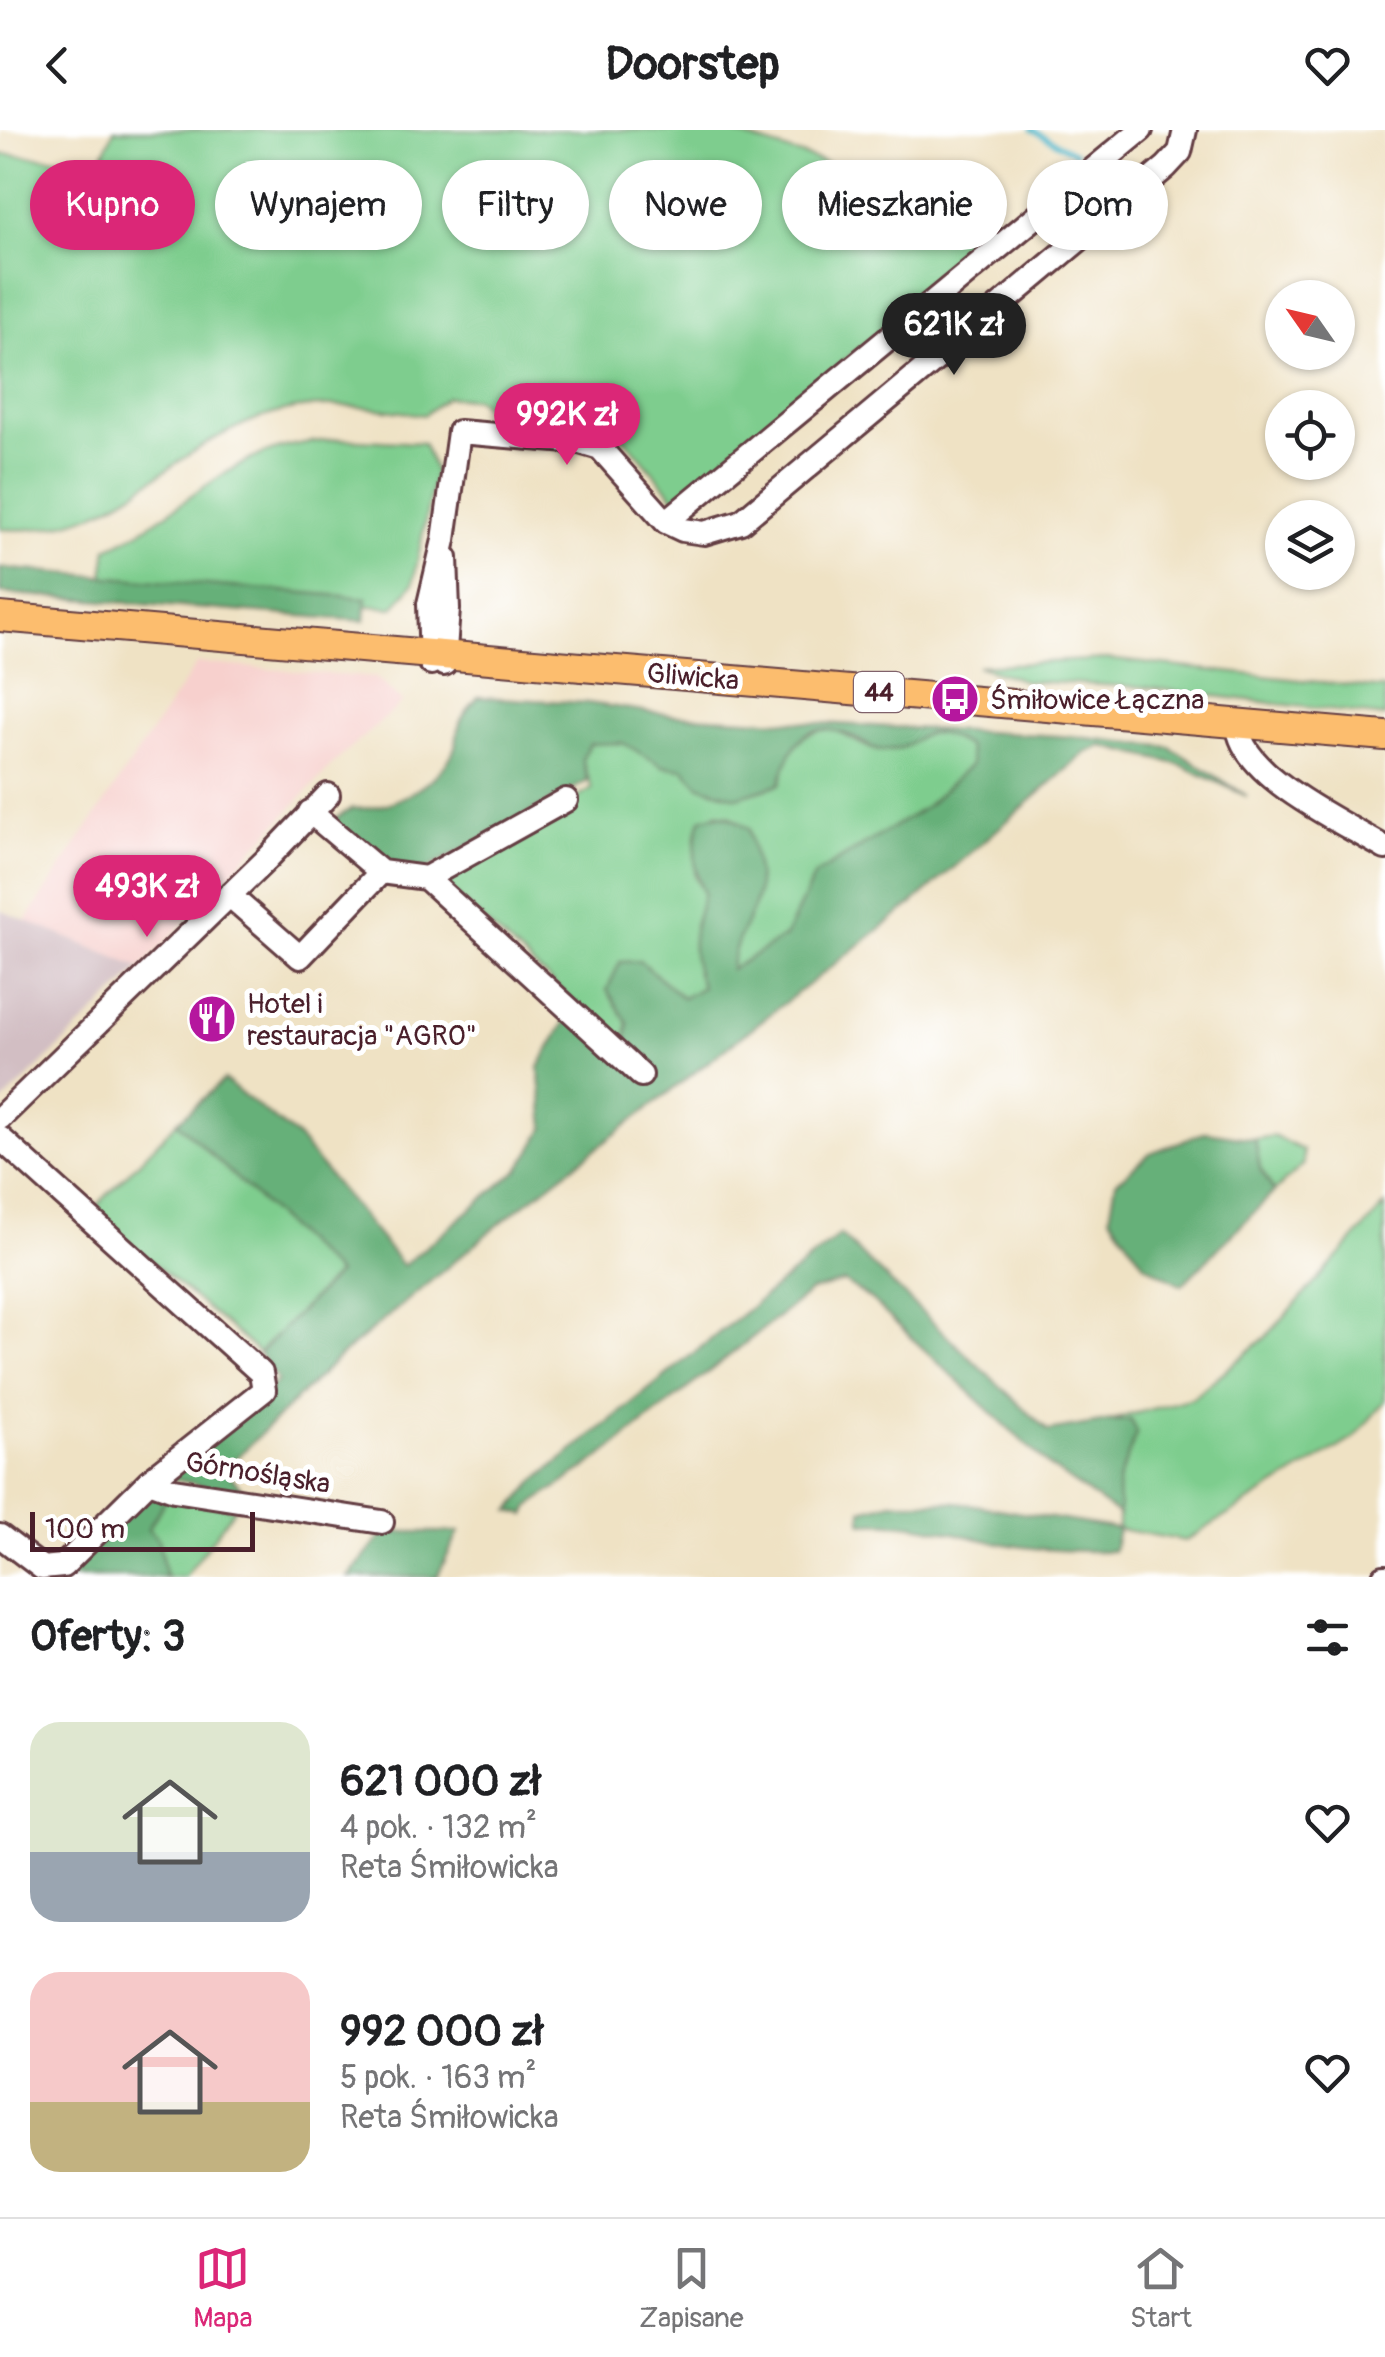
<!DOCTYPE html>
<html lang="pl">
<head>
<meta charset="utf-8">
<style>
  :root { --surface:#fff; --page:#f6f6f6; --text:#202124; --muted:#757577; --line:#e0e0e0; --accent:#db2777 }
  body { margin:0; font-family:Pangolin,sans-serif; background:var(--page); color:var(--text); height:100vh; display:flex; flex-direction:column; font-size:38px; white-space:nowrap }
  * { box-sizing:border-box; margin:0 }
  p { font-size:32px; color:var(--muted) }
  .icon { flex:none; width:55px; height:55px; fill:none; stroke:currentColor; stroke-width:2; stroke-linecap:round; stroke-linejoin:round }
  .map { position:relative; height:1447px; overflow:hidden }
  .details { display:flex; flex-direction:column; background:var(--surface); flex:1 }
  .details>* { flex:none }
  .top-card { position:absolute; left:30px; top:30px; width:1325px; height:90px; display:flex; gap:20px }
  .needle { width:65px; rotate:304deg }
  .controls { position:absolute; left:1265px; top:150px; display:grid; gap:20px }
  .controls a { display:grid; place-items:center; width:90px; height:90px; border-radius:50%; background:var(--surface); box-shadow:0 2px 8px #0004; font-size:50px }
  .scale { position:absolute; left:30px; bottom:25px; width:225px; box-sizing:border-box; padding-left:10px; border:5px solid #4a1f2b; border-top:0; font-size:28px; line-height:35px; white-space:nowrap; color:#4a1f2b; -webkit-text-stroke:8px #fff; paint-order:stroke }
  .price { position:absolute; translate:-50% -85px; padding:0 22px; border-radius:35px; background:var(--accent); color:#fff; font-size:32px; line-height:65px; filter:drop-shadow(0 2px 5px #0008) }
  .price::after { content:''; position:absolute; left:50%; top:60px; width:30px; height:22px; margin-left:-15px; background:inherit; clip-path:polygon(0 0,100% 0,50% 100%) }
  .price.current { background:#222; color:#fff }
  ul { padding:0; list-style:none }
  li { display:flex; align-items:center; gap:30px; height:250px; padding:0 30px }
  li span { display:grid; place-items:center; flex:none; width:280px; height:200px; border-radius:30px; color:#555 }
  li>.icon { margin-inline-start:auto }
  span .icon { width:120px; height:120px; fill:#fffc; stroke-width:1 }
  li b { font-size:42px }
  h2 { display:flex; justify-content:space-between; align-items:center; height:120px; padding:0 30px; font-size:42px }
  .chip { padding:0 35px; border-radius:45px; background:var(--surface); box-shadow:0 2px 8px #0004; font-size:35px; line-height:90px }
  .chip.current { background:var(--accent); color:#fff }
  header { display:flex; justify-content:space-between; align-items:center; height:130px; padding:0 30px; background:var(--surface); font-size:45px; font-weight:800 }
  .tab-bar { display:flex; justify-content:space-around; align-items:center; height:140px; border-top:2px solid var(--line); background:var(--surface); font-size:28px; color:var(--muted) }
  .tab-bar a { display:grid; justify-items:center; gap:5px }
  .tab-bar .current { color:var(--accent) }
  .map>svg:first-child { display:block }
  .built { fill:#f7d0cd }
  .industrial { fill:#d2bec3 }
  .green { fill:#7ecd8e; stroke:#64765c; stroke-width:2.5 }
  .forest { fill:#66b079; stroke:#586852; stroke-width:2.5 }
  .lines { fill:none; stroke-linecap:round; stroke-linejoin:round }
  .stream { stroke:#4bb6c8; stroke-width:5 }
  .minor-casing { stroke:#633c42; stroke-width:28 }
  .major-casing { stroke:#633c42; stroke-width:32 }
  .minor { stroke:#fff; stroke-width:22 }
  .major { stroke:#fcbd6e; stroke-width:28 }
  .labels { text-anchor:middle; stroke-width:10; stroke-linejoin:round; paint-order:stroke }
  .shield { fill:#fff; stroke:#80626b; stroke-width:2.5 }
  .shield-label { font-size:25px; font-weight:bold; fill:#4a1f2b }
  .street-label { font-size:28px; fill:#4a1f2b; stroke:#fff }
  .poi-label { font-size:28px; fill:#4a1f2b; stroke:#fff; text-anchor:start }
</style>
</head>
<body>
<header><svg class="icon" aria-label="back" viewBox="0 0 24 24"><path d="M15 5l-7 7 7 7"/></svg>Doorstep<svg class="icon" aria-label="heart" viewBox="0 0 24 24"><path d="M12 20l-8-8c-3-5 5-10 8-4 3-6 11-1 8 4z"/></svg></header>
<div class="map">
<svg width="1385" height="1447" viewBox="0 0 1385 1447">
  <rect width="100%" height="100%" fill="#fff"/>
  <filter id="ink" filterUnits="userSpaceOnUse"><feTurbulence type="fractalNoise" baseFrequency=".01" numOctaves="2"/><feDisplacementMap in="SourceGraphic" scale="20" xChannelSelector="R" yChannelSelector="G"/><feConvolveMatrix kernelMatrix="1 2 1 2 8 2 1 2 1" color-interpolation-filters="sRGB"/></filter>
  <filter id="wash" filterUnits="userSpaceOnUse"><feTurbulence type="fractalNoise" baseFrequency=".0048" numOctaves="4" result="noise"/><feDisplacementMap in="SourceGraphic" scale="40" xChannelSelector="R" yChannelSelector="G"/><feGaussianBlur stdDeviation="2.25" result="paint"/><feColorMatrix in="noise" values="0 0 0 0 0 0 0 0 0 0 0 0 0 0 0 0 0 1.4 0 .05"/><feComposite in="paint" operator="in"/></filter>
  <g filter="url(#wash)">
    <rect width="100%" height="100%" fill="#efe2c4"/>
    <path class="built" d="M197,533l179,15 27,24 -68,60 -194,206 -115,-47z"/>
    <path class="industrial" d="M0,780l141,58 -141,137z"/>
    <path class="green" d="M114,0h609l239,76 33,32 -320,260 -49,-58 -27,-16 -106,-10 -17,-15 -29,-2 -23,18c-59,-8 -108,-18 -167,4 -96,35 -140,119 -257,110v-375l100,8z
      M338,309l85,4 12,28 -22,113 -20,24 -291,-24 5,-36c54,-23 94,-66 147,-90 26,-13 55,-16 84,-19z
      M1107,529l278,30v28l-243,-30 -117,-6 -48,-15z
      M831,599c15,5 36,21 50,22 41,2 33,-38 87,-4l3,17 -45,43 -111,68 -30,62 -55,33 6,-31 13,-24 4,-58 -4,-28 -18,-13 -15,-3 -20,21 -1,43 9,16 -10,32 8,62 -19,11 -43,-37 -33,29 21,33 -3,25 -187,-168 154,-91 -10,-30 8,-15 33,-2 40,24 21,3 16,17 37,11 43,-13c8,-33 13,-52 51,-55z
      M177,992l160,152 -78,79 -167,-142z
      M1273,1006l30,14 1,14 -30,28 -14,-24 -5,-29z
      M1385,1075v196l-31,37 -169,103 -67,-12v-48l19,-49 -6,-12 -24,1 85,-23 74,-61z
      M166,1368l69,10 -50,69h-19l-8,-38 -10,-9z"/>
    <path class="forest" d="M0,438l367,30 -2,23 -365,-28z
      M478,567l110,6 84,12 406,22 92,10 77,49 -66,-31 -79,-19 -17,7 -174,152 -407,315 -166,138 -106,104 -1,14 17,20 -84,-19 114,-96 -19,-28 78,-79 -160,-152 47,-42 72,56 107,130 117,-98 25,-40 -6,-61 37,-64 50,44 2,-24 -21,-33 13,-28 20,-1 43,37 19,-11c-15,-36 -10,-58 2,-94 -12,-23 -11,-49 -3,-74 21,-8 30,-3 48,10 3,18 9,38 9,56 0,27 -25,52 -27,84l54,-32 30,-62 111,-68 45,-43 -3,-17c-52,-33 -44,3 -85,3 -10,0 -20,-8 -28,-12 -48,-23 -64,3 -75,46l-43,13 -37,-11 -16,-17 -21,-3 -40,-23 -33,1 -8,15 6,22 -163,89 -40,-5 -63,-37 30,-20c33,5 85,-23 100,-54 5,-9 5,-21 8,-31 3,-10 12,-18 18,-26z
      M1206,1002l49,7 5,29 14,24 -92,93 -38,-21 -34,-48 6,-34 34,-29z
      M840,1105l208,196 59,-10 24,-1 6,12 -19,49 1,34 -70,-49 -179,-167 -26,-17 -33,9 -210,166 -71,49 -4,9 -16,-4 24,-29z
      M151,1359l15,9 -18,31 10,10 8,38h-100z
      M892,1372h64l162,27 -5,22c-34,0 -68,0 -102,-6 -50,-8 -97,-26 -149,-22v-13z
      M385,1402h74l-22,45h-89z"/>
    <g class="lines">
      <path class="stream" d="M1032,0l43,23"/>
    </g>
  </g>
  <g filter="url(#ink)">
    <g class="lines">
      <g class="minor-casing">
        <path id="minor" d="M666,392l475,-392
          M431,533l-2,-59 15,-64 15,-108 121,10 20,6 66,74 17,8 21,3 37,-11 425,-355 14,-15 5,-22
          M444,534l4,-55 -2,-51
          M1238,594c1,52 107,99 147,124
          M310,682l71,60
          M426,748l215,197
          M229,765l71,62 81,-85 45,6 140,-78
          M0,988l267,-259 61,-64
          M0,1008l261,235 3,17 -115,91 -86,85 -21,2 -42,-32
          M149,1351l25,9 208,32
          M1384,1447h1"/>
      </g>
      <g class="major-casing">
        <path id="major" d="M0,487l1385,119"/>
      </g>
      <use href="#minor" class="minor"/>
      <use href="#major" class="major"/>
    </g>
  </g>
  <defs>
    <g id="bus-disc" transform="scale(2.5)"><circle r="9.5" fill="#b5179e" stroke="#fff"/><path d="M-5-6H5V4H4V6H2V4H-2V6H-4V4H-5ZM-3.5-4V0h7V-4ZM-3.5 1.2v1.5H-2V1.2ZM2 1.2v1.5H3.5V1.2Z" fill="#fff"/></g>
    <g id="restaurant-disc" transform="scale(2.5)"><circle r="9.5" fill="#b5179e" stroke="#fff"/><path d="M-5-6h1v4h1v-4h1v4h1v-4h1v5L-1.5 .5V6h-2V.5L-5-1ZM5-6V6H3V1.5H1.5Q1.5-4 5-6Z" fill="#fff"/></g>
  </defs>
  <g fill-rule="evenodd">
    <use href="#bus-disc" x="955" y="569"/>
    <use href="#restaurant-disc" x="212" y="889"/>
  </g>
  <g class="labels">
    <rect class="shield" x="854" y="542" width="50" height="40" rx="8"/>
    <g class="shield-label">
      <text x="879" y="571">44</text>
    </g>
    <g class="street-label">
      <text transform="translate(693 546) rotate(5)" y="10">Gliwicka</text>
      <text transform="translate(258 1342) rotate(9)" y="10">Górnośląska</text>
    </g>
    <g class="poi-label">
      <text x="990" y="579">Śmiłowice Łączna</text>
      <text x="247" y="883">Hotel i<tspan x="247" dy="32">restauracja "AGRO"</tspan></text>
    </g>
  </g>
</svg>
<div class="controls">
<a><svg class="needle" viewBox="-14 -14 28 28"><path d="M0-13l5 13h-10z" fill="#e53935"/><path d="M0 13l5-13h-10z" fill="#757577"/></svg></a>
<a><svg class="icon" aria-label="locate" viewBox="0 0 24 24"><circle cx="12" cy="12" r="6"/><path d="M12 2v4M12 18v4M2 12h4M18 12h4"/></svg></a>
<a><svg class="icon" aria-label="layers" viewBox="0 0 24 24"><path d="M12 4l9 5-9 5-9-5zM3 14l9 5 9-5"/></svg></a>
</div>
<div class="scale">100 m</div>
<b class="price current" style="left:954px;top:248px">621K zł</b>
<b class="price" style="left:567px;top:338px">992K zł</b>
<b class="price" style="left:147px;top:810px">493K zł</b>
<div class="top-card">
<a class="chip current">Kupno</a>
<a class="chip">Wynajem</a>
<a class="chip">Filtry</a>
<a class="chip">Nowe</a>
<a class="chip">Mieszkanie</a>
<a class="chip">Dom</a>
</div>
</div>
<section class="details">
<h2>Oferty: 3<svg class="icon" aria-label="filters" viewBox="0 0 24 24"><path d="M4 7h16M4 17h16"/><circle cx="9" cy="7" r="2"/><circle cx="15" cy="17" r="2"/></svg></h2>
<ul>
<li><span style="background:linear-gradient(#dfe7d0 65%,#9aa5b1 0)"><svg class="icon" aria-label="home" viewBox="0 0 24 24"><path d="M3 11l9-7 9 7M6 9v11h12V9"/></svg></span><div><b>621 000 zł</b><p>4 pok. · 132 m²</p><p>Reta Śmiłowicka</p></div><svg class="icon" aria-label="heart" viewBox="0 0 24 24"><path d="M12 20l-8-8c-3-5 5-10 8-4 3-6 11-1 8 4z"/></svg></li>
<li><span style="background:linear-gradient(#f6c9c9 65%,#c2b280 0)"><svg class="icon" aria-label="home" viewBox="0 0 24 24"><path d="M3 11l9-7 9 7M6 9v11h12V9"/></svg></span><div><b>992 000 zł</b><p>5 pok. · 163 m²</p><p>Reta Śmiłowicka</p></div><svg class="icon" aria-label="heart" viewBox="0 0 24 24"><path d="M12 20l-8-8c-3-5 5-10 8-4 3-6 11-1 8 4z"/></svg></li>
</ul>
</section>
<nav class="tab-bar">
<a class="current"><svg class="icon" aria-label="map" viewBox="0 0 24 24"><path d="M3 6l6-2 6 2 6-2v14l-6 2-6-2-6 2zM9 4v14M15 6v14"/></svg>Mapa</a>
<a><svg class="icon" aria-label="saved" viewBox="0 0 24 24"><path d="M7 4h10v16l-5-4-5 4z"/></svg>Zapisane</a>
<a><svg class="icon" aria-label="home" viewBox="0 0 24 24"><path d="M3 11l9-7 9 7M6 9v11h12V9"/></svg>Start</a>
</nav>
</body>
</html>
